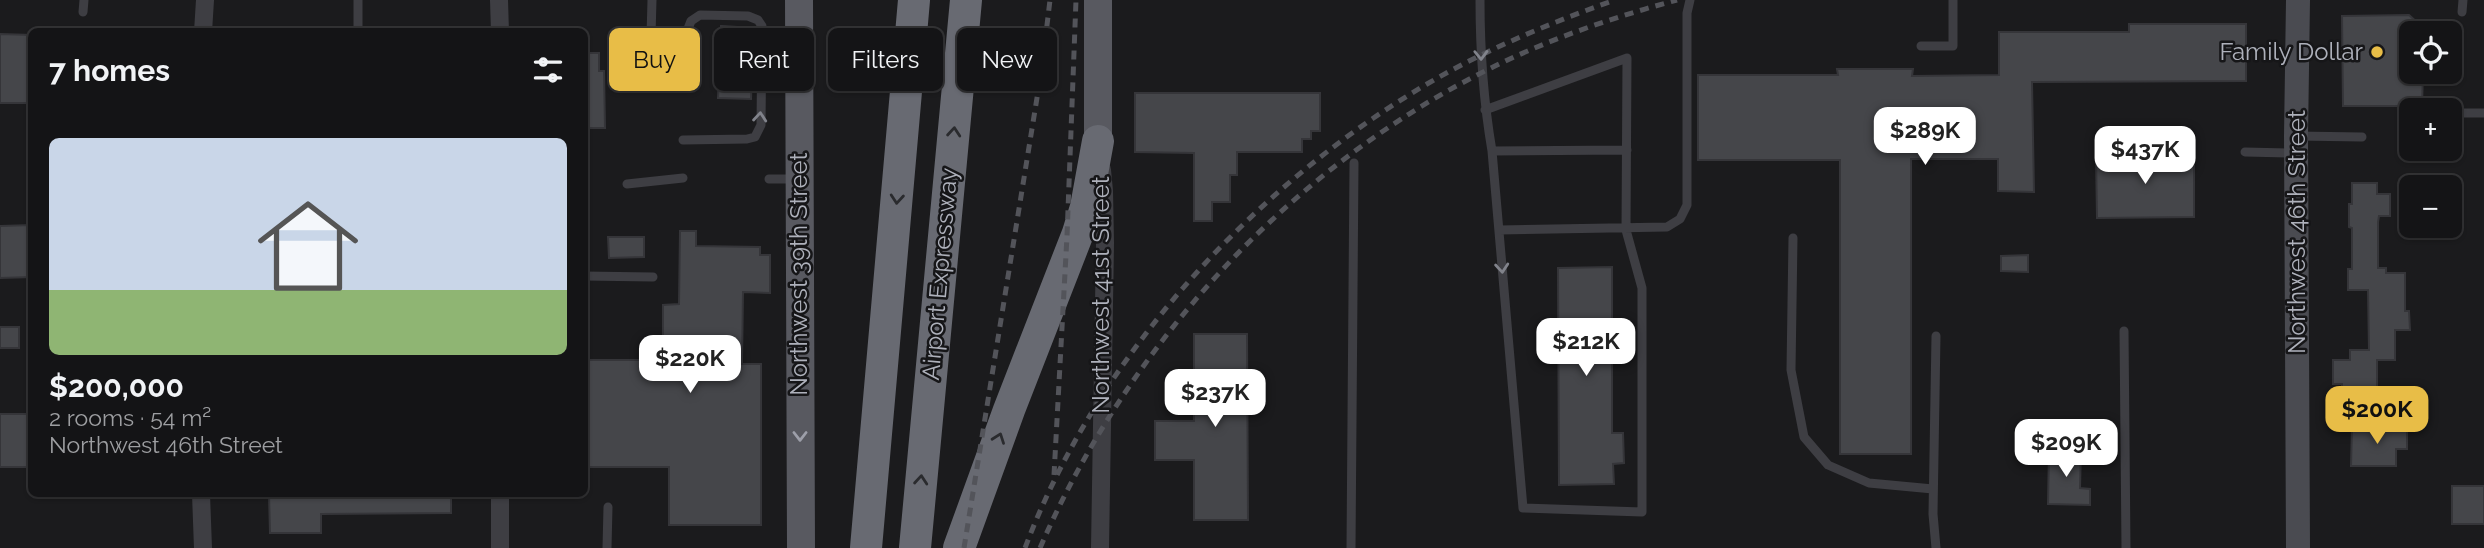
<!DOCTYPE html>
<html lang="en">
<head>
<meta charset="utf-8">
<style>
  :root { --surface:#141416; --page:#212123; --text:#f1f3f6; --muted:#9d9ea1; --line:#333335; --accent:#e8bd47 }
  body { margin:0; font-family:Raleway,sans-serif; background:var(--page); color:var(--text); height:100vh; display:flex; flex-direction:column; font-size:26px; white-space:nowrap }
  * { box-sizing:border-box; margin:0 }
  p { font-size:23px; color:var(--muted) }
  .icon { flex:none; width:38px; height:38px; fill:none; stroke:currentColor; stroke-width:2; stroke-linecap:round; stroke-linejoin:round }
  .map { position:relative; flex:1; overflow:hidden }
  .sheet { position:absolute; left:28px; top:28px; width:560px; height:469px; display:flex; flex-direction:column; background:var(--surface); border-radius:10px; box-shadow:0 2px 5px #0004,0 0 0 2px var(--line) }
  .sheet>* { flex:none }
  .hud { position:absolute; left:609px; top:28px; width:665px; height:63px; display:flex; gap:14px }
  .controls { position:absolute; left:2399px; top:21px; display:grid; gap:14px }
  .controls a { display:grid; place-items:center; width:63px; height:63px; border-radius:10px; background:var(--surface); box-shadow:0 2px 5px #0004,0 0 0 2px var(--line); font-size:35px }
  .price { position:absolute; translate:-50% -60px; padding:0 16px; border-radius:14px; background:#fff; color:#222; font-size:23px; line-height:46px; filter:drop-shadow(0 2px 4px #0008) }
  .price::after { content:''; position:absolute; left:50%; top:42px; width:21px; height:16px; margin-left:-10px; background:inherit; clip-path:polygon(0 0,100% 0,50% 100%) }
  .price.on { background:var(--accent); color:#111 }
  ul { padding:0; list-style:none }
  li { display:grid; align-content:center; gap:14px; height:371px; padding:0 21px }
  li+li { border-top:2px solid var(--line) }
  li span { display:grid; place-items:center; height:217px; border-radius:10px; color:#555 }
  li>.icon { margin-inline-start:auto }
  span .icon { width:126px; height:126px; fill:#fffc; stroke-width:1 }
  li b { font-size:30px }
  h2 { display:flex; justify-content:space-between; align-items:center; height:84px; padding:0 21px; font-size:30px }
  .chip { padding:0 24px; border-radius:10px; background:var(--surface); box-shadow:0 2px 5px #0004,0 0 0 2px var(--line); font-size:24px; line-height:63px }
  .chip.on { background:var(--accent); color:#111 }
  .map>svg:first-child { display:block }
  .building { fill:#45464a; stroke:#353539; stroke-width:2 }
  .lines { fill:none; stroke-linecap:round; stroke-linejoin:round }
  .lane { stroke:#3e3e43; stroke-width:9 }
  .street { stroke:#3e3e43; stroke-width:18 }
  .secondary { stroke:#4a4b51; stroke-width:24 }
  .primary { stroke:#585960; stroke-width:28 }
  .highway { stroke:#686a72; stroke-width:32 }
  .rail { stroke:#53545a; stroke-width:5; stroke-dasharray:9 7; stroke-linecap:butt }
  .oneway { stroke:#81838b }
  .oneway2 { stroke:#2a2b2e }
  .oneway3 { stroke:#9d9fa9 }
  .poi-dot { fill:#e8bd47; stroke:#161618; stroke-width:2.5 }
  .labels { text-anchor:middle; stroke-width:5; stroke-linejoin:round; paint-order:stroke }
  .poi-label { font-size:24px; fill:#aeb1bb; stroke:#161618; text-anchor:end }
  .street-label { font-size:24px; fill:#aeb1bb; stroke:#161618 }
</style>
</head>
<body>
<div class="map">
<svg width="2484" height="548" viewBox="0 0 2484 548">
  <rect width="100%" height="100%" fill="#1b1b1d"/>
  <path class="building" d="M2409,15l20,18h-17v39h11l-1,34h-79l-1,-90z
    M2129,24h117v57l-214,1 2,110 -36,-1v-32h-87v295h-71v-294h-142v-85h140l-1,-6h76l-1,7 87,-1v-43h130z
    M721,26l33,2 -3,71 -33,-1z
    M0,34l32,1v68h-32z
    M584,53h15v18h5l1,57h-21z
    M1135,93h185v38h-9v8h-9v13h-65v23h-7v27h-18v19h-18v-68l-59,-1z
    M2096,155h98v62l-97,1z
    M2352,183h25v11h13v22h-11l-1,6v46h8v5h19v38h4l1,19h-15v30h-18v35l-35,1v-12h-9v-24h17v-10h19l-1,-60h-20v-21h4v-41l-3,-1v-23h3z
    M32,225v52l-32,1v-52z
    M680,231h16v15l64,1v8h10v38l-27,-1 -1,72h19v161h-92v-58h-85v-107h79v-55l16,-1z
    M608,237h36v20l-35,1z
    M2028,255v17l-27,-1v-15z
    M1612,267v166h11l1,30 -11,1 1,20 -55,1 -1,-217z
    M0,327h19v21h-19z
    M1194,334h53l1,186h-54v-60h-39v-39h39z
    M0,414h32v53h-32z
    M2352,428h55v21h-11v17h-45z
    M2049,450h32l-1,38 10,1v16l-42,-1z
    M2452,486h32v38h-32z
    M269,494h182v19l-130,1v19h-51z"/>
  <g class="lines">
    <path class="lane" d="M358,0v32
      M1480,0c0,53 3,98 12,151l31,357 119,4v-224l-16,-58 1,-172 -142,52
      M83,12l1,-12
      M2462,12l1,-12
      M651,36l33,3 7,-18 9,-6 48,1 10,4 4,6 -1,99 -6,12 -8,2 -64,1
      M625,40l26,-4 1,-36
      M1921,46h32v-46
      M2462,113h22
      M2297,136l65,1
      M1492,151l135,-1
      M2245,152l49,1
      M769,179h26
      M627,184l56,-6
      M1499,230l168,-3 13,-8 7,-14v-192l3,-13
      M1793,238l-2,132 13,67 24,28 41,18 64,6
      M584,276l69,1
      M2124,331l2,217
      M1936,336l-3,178 3,34
      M607,548l1,-41
      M1351,548l3,-385"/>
    <path class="street" d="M499,0l1,32
      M203,32l2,-32
      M201,494l2,54
      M500,548v-54
      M1100,548l5,-305 -1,-52 -2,-21"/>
    <path class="secondary" d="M2298,0l-2,136 2,412"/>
    <path class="primary" d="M799,0l2,548
      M1098,141v-141"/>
    <path class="highway" d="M866,548l48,-548
      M915,548l51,-548
      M959,548l50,-138 69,-177 8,-26 12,-66"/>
    <path class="rail" d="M1054,475l13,-239 9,-236
      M964,548l78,-481 8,-67
      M1025,548c72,-191 227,-361 402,-464 60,-35 123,-61 188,-84
      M1040,548c89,-205 251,-382 453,-481 59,-29 121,-50 184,-67"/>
  </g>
  <defs><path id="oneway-chevron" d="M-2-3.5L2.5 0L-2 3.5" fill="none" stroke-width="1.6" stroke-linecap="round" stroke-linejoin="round" transform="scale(1.75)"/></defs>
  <g class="oneway">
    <use href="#oneway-chevron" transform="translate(1481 55) rotate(89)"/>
    <use href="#oneway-chevron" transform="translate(760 117) rotate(-85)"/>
    <use href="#oneway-chevron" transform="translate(1502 268) rotate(85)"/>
  </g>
  <g class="oneway2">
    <use href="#oneway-chevron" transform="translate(954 132) rotate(-85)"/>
    <use href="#oneway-chevron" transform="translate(897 199) rotate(95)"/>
    <use href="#oneway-chevron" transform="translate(999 438) rotate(-70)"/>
    <use href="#oneway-chevron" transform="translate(921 480) rotate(-85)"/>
  </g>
  <use class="oneway3" href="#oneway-chevron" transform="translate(800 436) rotate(90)"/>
  <circle class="poi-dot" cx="2377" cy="52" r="7"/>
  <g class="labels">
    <g class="poi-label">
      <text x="2363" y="60">Family Dollar</text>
    </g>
    <g class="street-label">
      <text transform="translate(2297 232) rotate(-90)" y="8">Northwest 46th Street</text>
      <text transform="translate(799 274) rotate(-90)" y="8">Northwest 39th Street</text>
      <text transform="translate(940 274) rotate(-85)" y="8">Airport Expressway</text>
      <text transform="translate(1101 295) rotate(-90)" y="8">Northwest 41st Street</text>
    </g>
  </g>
</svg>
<div class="controls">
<a><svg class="icon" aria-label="locate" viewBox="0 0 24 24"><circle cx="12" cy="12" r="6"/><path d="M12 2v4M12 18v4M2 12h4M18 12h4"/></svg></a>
<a>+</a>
<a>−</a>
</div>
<b class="price" style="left:1925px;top:167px">$289K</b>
<b class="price" style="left:2145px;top:186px">$437K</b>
<b class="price" style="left:1586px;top:378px">$212K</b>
<b class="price" style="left:690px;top:395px">$220K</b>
<b class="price" style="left:1215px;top:429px">$237K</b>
<b class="price on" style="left:2377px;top:446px">$200K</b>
<b class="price" style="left:2066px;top:479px">$209K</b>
<div class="hud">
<a class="chip on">Buy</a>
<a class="chip">Rent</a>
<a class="chip">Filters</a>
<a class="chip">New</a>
</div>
<section class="sheet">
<h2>7 homes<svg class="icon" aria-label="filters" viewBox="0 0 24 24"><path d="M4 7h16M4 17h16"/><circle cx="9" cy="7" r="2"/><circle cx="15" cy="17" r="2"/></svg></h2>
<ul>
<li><span style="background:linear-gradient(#c9d6e8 70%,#8fb573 0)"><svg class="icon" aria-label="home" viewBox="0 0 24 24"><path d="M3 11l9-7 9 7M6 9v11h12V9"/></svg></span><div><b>$200,000</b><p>2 rooms · 54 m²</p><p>Northwest 46th Street</p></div></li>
</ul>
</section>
</div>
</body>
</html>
